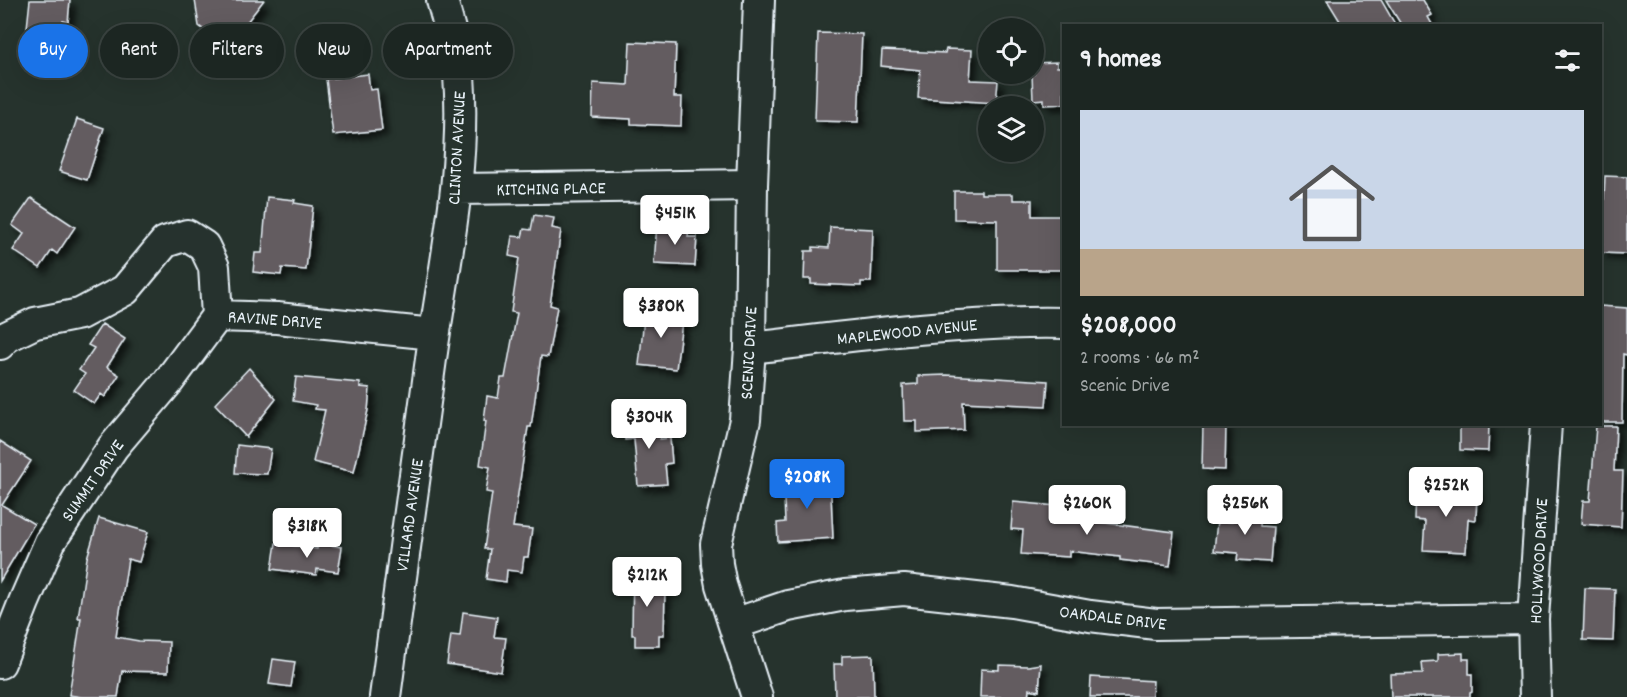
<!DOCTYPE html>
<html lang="en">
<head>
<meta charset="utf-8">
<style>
  :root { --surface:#1c2622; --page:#29322f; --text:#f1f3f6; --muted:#a0a5a5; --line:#3a4340; --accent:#1a73e8 }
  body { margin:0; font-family:Dekko,sans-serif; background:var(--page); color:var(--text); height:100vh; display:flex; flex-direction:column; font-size:22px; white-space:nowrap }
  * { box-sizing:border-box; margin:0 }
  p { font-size:20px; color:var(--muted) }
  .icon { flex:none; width:33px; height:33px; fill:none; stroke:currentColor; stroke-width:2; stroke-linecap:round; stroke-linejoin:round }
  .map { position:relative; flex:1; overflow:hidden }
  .drawer { position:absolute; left:1062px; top:24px; width:540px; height:402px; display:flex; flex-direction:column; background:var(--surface); border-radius:0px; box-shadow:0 6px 24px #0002,0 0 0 2px var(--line) }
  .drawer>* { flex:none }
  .hud { position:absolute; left:18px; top:24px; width:570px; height:54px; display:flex; gap:12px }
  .controls { position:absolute; left:978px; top:18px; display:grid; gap:12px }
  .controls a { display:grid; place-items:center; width:66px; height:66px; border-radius:50%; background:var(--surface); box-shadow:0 6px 24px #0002,0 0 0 2px var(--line); font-size:30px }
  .price { position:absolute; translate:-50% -51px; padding:0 14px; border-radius:6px; background:#fff; color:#222; font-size:20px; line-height:39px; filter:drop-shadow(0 2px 3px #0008) }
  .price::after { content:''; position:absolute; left:50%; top:36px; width:18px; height:14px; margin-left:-9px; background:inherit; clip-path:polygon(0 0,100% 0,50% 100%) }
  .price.current { background:var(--accent); color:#fff }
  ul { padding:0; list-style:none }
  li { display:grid; align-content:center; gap:12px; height:318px; padding:0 18px }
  li span { display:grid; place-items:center; height:186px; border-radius:0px; color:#555 }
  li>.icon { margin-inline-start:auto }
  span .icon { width:108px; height:108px; fill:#fffc; stroke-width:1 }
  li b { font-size:26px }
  h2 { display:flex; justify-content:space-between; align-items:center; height:72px; padding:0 18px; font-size:26px }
  .pill { padding:0 21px; border-radius:27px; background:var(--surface); box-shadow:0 6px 24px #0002,0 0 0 2px var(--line); font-size:21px; line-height:54px }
  .pill.current { background:var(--accent); color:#fff }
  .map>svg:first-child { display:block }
  .building { fill:#645b60; stroke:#e8f1f8; stroke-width:1.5; filter:url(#shadow) }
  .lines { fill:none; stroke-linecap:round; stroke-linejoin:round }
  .street-casing { stroke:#e8f1f8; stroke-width:34 }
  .street { stroke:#26332d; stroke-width:30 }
  .labels { text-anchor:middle; stroke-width:4.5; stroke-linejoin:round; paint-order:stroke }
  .street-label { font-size:18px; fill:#e8f1f8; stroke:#26332d }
</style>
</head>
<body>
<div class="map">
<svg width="1627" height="697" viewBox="0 0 1627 697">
  <defs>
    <filter id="shadow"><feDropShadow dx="5.5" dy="5.5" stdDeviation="3" flood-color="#0009"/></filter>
  </defs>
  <rect width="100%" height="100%" fill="#26332d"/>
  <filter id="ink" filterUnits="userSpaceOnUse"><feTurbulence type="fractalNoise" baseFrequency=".0167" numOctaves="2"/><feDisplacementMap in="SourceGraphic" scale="12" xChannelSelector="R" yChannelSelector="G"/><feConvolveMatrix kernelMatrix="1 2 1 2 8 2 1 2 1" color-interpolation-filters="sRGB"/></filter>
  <g filter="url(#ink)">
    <path class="building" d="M30,0h40l-2,22 -5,-1 -1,10h-4l-3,25 -28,-3 3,-25h-3z
      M195,0h69l-28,36 -21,2 -16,-12z
      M1327,0h54l15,26h-53z
      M1386,0h37l9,15 -4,2 5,9h-31z
      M818,33l44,1 -4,88 -43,-1z
      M630,42l46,2 -2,53h8l-1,29 -50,-2v-5l-39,-2 1,-34 35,2z
      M946,49l26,1 -2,30 28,1 -2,22 -78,-5 2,-28 -39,-4 1,-16 63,3z
      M1057,62v5h7v37l-20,1v-6l-11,1 -1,-26h2v-11z
      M368,74l2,16 7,-1 5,41 -49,5 -7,-56z
      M77,119l27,9 -17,52 -28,-9z
      M1605,176l22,1v77l-25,-1z
      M954,191h27v3h32v6h19v16h32v54h-67v-50l-43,-1z
      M267,197l28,3 -1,3 19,3 -7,64 -24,-2 -1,7 -28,-3 2,-19h7z
      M31,198l44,29 -18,27 -5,-4 -12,18 -27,-18 11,-16 -12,-9z
      M534,215l20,3 -2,10 9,2 -11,75 7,2 -9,50 -7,-1 -10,71h-3l-15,100 19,2 -4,28h-4l-2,15 -15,-2 -1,12 -20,-3 4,-30h-6l8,-56 -6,-1 4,-25 -10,-2 6,-44h-2l3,-25 11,2 3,-20h4l12,-65 -6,-1 8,-54 -10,-2 3,-20 10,1 2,-8 7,1z
      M657,223l32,2 -1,12h9l-2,29 -41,-2z
      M830,227l43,2 -2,53h-10v4l-50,-2v-5h-7l1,-28h8v-4l16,1z
      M1600,306l27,2v47l-4,-1 -1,68h-22z
      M645,309l38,5 -7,55 -37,-4z
      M102,324l23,15 -18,28 12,8 -14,22 -4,-3 -7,10 -20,-14 11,-16 -6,-4 15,-22 -6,-3z
      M249,368l27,31 -30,38 -31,-33z
      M947,375l101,6 -2,25 -83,-4 1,28 -47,2v-11h-13l-1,-36 15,-1v-8z
      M296,377l64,6v4l10,1 -2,22 -14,62 -41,-10 12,-52 -10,-1 1,-4 -23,-4z
      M658,417l2,22 10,-1 2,25 -7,1 2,20 -29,2 -4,-47 -9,1 -1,-20z
      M1203,424h23l-1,46 -23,-1z
      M1460,424h29l-1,27 -28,-1z
      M1596,426h20l-2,45h9l-2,56 -40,-3 2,-23h7z
      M0,441l31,20 -29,44 32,19 -34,57z
      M237,445l34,4 -4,25 -32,-1z
      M830,475l3,63 -55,4 -1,-19 8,-1 -1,-24h6l-1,-21z
      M1450,489l27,1 -1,30 -8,-1 -2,33 -43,-2 2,-29 -10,-1 1,-30 34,1z
      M1013,502l55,5 -1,11 107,14 -4,34 -50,-6v-3l-51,-6v6l-48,-3 2,-24 -12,-1z
      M1233,506l28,2 -1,18 13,1 -3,35 -33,-2 1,-7 -24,-2 3,-30 15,1z
      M99,518l49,14 -9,30 -11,-3 -12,78 23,4 30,1 -1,30 -46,-1 -4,26h-36l-13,-2 12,-77h-3l9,-60z
      M276,543l41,6 1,-6 24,4 -4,25 -21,-3 -1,6 -44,-6z
      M633,565l21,1v25h11l-1,44h-5v11h-24v-11h-3z
      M1585,588l30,1 -2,52 -30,-1z
      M463,612l34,5 -3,20 12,1 -5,34 -54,-8 4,-29 9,1z
      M1463,653v6h6v15h3v18l-2,1v4h-79l-1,-23 33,-1 -1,-11 16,-1v-7z
      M873,655l1,42h-39l-1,-33h8v-8z
      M273,659l22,3 -4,25 -22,-3z
      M1041,664l-2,27 -10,-2 -1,8h-48l1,-28 18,1v-5l29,1z
      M1091,677l62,4 -1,16h-62z"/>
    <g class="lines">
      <g class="street-casing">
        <path id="street" d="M457,189l295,-4
          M217,316l60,2 157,16
          M0,344l6,-7 29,-14 45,-9 45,-24 40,-48 22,-7 17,11 10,21 3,49
          M750,348c104,-12 208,-27 314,-25
          M734,624l54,-18 57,-11 59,-5 108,12 78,14 66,8 377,-5
          M0,663l24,-61 26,-60 63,-95 55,-65 49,-66
          M385,697c15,-113 30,-225 46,-338 13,-94 35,-188 28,-284 -2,-25 -11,-51 -17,-75
          M757,697l-36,-112 -4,-21 -1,-20 29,-124 5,-72 2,-163 7,-185
          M1535,697l-2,-78 13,-195"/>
      </g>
      <use href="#street" class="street"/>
    </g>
  </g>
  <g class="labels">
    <g class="street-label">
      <text transform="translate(456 148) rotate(-87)" y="6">CLINTON AVENUE</text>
      <text transform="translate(551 188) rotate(-1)" y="6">KITCHING PLACE</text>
      <text transform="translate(275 319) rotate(4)" y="6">RAVINE DRIVE</text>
      <text transform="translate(907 331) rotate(-6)" y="6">MAPLEWOOD AVENUE</text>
      <text transform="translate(748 353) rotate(-87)" y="6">SCENIC DRIVE</text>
      <text transform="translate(92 480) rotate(-55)" y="6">SUMMIT DRIVE</text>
      <text transform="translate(409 515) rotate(-82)" y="6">VILLARD AVENUE</text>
      <text transform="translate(1538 561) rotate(-87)" y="6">HOLLYWOOD DRIVE</text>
      <text transform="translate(1113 617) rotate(7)" y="6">OAKDALE DRIVE</text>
    </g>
  </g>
</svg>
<div class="controls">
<a><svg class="icon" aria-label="locate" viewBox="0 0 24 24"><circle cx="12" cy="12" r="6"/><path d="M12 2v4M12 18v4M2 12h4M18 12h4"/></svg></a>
<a><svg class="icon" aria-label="layers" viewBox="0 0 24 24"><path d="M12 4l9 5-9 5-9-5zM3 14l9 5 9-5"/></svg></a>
</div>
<b class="price" style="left:675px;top:246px">$451K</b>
<b class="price" style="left:661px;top:339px">$380K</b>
<b class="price" style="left:649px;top:450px">$304K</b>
<b class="price current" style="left:807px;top:510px">$208K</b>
<b class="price" style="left:1446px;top:518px">$252K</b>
<b class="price" style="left:1087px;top:536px">$260K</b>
<b class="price" style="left:1245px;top:536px">$256K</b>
<b class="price" style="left:307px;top:559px">$318K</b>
<b class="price" style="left:647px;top:608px">$212K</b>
<div class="hud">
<a class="pill current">Buy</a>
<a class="pill">Rent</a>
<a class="pill">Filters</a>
<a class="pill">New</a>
<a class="pill">Apartment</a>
</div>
<section class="drawer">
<h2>9 homes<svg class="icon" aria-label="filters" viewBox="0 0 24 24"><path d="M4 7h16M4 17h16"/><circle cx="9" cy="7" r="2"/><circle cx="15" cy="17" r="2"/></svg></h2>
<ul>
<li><span style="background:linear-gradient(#c9d6e8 75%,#b9a48a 0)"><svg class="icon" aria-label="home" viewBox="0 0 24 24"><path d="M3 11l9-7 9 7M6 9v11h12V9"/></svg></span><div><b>$208,000</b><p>2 rooms · 66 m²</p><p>Scenic Drive</p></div></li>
</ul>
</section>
</div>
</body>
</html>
